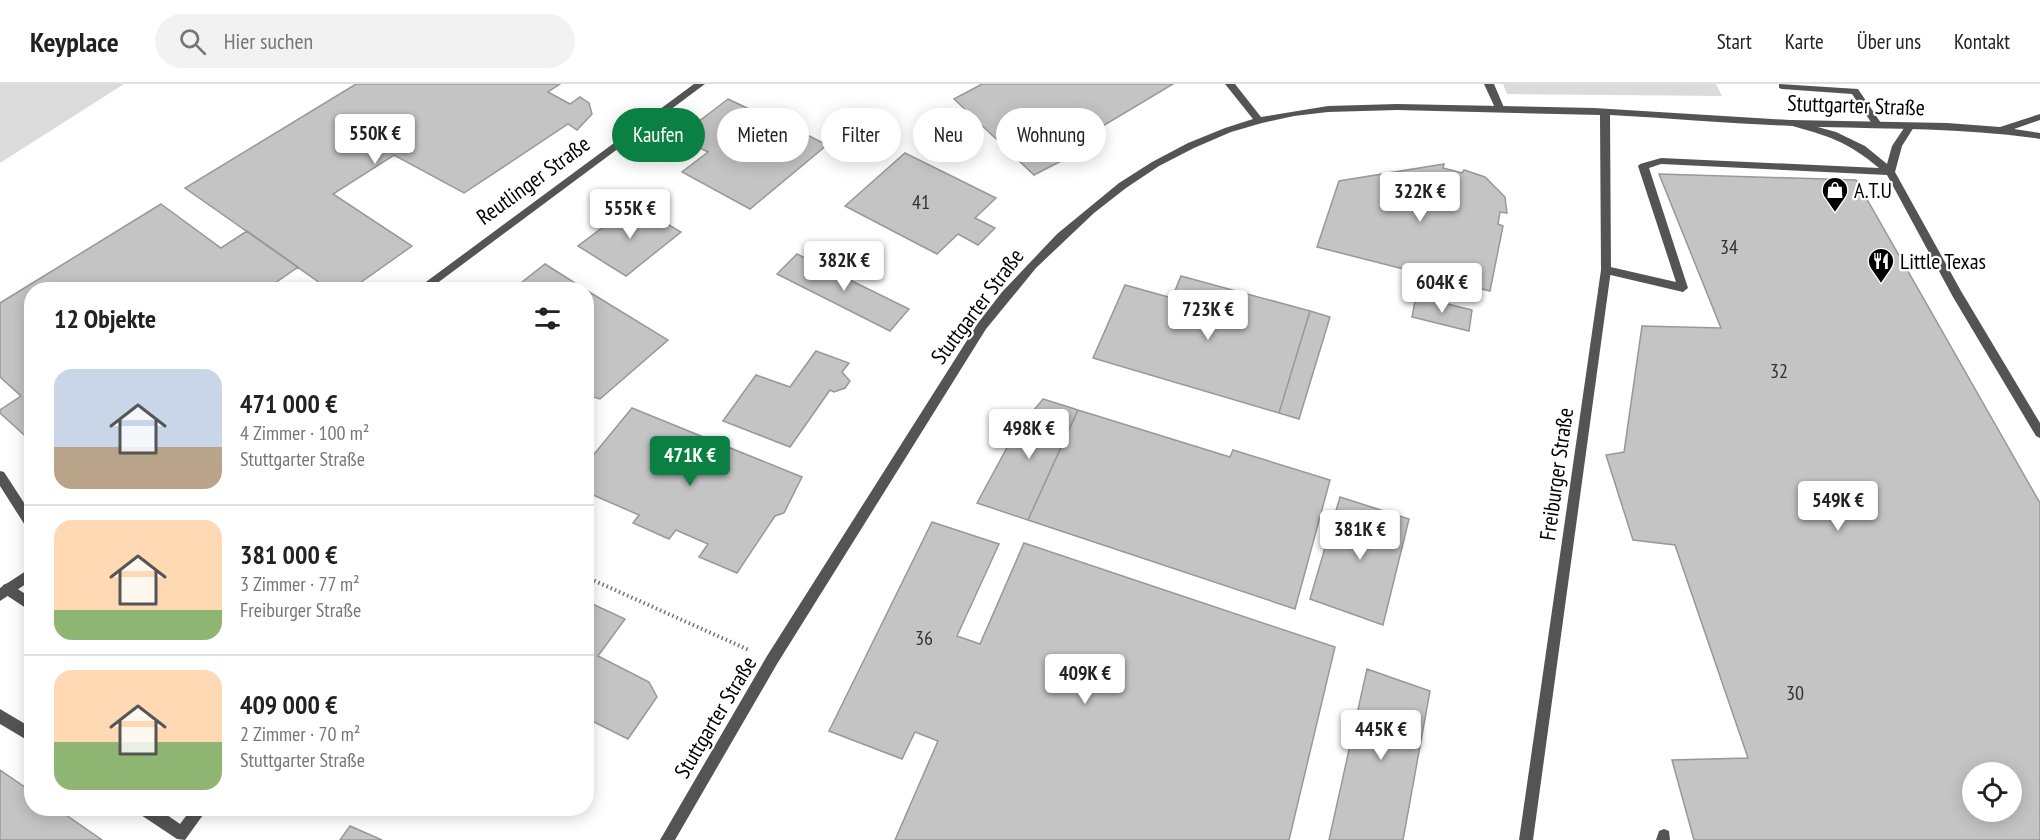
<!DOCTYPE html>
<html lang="de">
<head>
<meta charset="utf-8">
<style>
  :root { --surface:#fff; --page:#f2f2f2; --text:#222; --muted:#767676; --line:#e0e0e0; --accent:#0b8043 }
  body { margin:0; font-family:"PT Sans Narrow",sans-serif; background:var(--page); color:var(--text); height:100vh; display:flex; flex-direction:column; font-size:22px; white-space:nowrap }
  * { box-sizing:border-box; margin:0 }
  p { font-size:20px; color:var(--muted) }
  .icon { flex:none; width:33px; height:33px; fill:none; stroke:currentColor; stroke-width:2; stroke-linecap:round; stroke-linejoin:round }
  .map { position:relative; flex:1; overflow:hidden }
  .side { position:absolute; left:24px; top:198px; width:570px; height:534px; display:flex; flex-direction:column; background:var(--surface); border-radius:24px; box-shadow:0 3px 15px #0003 }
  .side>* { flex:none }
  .hud { position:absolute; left:612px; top:24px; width:570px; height:54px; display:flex; gap:12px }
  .buttons { position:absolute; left:1962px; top:678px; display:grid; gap:12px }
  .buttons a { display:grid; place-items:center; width:60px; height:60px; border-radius:50%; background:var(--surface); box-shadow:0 3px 15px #0003; font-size:30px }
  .price { position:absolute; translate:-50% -51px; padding:0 14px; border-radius:6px; background:#fff; color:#222; font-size:20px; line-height:39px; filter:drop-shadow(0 2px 3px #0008) }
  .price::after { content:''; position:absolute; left:50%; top:36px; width:18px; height:14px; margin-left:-9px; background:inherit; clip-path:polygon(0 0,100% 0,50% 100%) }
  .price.current { background:var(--accent); color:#fff }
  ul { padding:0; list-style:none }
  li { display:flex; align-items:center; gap:18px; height:150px; padding:0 30px }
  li+li { border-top:2px solid var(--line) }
  li span { display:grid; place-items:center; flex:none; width:168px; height:120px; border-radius:18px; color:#555 }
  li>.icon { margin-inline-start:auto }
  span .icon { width:72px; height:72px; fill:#fffc; stroke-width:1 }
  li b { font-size:26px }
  h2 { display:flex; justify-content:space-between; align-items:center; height:72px; padding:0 30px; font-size:26px }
  .tag { padding:0 21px; border-radius:27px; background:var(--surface); box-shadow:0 3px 15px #0003; font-size:21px; line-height:54px }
  .tag.current { background:var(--accent); color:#fff }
  header { display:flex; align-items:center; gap:36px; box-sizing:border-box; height:84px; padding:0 30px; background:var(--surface); border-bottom:2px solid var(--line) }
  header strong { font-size:28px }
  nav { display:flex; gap:33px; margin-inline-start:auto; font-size:21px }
  .search { width:420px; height:54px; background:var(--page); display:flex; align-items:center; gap:15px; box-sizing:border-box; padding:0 21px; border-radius:33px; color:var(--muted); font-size:22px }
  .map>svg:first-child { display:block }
  .green { fill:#dbdbdb }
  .building { fill:#c4c4c4; stroke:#989898; stroke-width:1.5; fill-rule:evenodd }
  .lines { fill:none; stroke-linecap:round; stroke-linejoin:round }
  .path { stroke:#767676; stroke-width:4; stroke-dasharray:1.5 3; stroke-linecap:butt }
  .service { fill:#545454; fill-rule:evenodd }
  .minor { fill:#545454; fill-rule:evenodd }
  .labels { text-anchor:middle; stroke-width:4.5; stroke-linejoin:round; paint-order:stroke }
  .number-label { font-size:20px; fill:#313131 }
  .street-label { font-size:22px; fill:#000; stroke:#fff }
  .poi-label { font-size:22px; fill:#000; stroke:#fff; text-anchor:start }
</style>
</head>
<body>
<header>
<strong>Keyplace</strong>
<div class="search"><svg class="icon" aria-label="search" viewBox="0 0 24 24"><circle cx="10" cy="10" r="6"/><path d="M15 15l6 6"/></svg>Hier suchen</div>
<nav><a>Start</a><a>Karte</a><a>Über uns</a><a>Kontakt</a></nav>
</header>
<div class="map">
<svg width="2040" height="756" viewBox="0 0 2040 756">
  <rect width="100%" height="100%" fill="#fff"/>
  <path class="green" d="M0,0h124l-124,79z
    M1503,0h213l6,12 -215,-2z"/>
  <path class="building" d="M356,0h204l-12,8 22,12 10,-7 9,6 3,11 -15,16 -9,-6 -104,69 -70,-38 -61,39 79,52 -62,44h-20l-145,-102z
    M982,0h191l-77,46 8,9 -70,36 -80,-76z
    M728,15l21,10 -4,3 8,4 7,-5 67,34 -77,64 -68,-37 26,-20 -8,-4 -7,5 -21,-11z
    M905,69l91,45 -21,20 20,10 -17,17 -20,-11 -21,20 -92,-48z
    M1444,80l-1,4 19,5 2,-3 21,7 20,20 2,16 -7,-1 -2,12 5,2 -13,65 -173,-44 22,-66z
    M1659,90l197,6 184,323v337h-346l-22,-80 76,-2 -73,-213 -42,-5 -27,-85 18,-3 18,-126 79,2zM1972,688h40v40h-40z
    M161,120l60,44 26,-17 51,36 -33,23h-233v152l-32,-29v-3l21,-14 -21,-19v-74z
    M634,120l47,28 -55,44 -48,-30z
    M797,170l112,55 -19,22 -113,-57z
    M545,180l41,26h-74z
    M1181,192l129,35 -31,102 -186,-55 32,-73 47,13z
    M586,206l82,50 -68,59 -6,-2 -8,6z
    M1416,212l56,14 -3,21 -57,-14z
    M1310,227l20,6 -31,102 -20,-6z
    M816,267l33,12 -7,9 8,9 -5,7 -11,4 -4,-2 -40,57 -67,-26 33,-46 34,12z
    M1043,315l35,11 -50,110 -51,-17 38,-70z
    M632,324l170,69 -18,36 -9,3 -38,57 -38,-16 9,-13 -32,-14 -7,9 -36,-16 6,-8 -53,-23v-28z
    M1078,326l152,47 3,-7 97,30 -35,129 -267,-89z
    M1340,413l69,22 -26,106 -73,-26z
    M932,438l67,22 -42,92 23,8 44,-101 311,104 -46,193h-394l43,-99 -23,-9 -13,27 -73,-28z
    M586,517l39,18 -27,37 51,26 8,15 -29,42 -42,-21z
    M1367,585l63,22 -27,149h-74z
    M0,686l32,22v16h24l46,32h-102z
    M350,742l32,14h-42z"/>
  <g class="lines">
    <path class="path" d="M586,493l163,73"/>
    <path class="service" d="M1484,0h10l11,26 -2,2h-6z
      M1779,0l79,5 25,37 -2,2h-6l-23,-34 -70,-5 -3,-1z
      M1792,36l44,12 29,14 22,18 5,-18 14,-21h6l2,2 -12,19 -7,26 66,119 79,132v15l-4,-2 -83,-139 -66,-122 -226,-11 -12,4 39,120 -5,4 -81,-19 -1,-3 1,-3 4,-1 70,16 -38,-116 2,-2 21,-6 218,10c-32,-27 -51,-32 -90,-43l-2,-2z
      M0,387l4,1 28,43v16l-4,-1 -28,-44z
      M8,499l24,15v14l-29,-19 -1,-4 1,-4z
      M0,625l32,19v15l-32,-19z
      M136,724h21l23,16 12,-16h16l-23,32 -8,-1 -39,-26z
      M1664,745l5,2 1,9h-14l3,-9z"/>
    <path class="minor" d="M694,0h11l-277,206h-13z
      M1225,0h10l26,33 67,-11 69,-2 197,4 196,12 157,3 53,4 40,-13v6l-26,9 26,4v6c-73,-11 -146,-10 -220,-12 -70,-2 -140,-8 -210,-12l1,155 -78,570h-14l82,-570 -1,-155 -203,-5 -69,2 -34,4 -32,7 -31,9 -37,16 -35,18 -33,22 -32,25 -58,55 -50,61 -209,335 -102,176h-15l107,-184 211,-333 24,-31 55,-58 62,-51 33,-21 36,-19 37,-15 28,-9z
      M32,483v13l-32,21v-13z"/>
  </g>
  <defs>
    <g id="shop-pin" transform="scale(1.35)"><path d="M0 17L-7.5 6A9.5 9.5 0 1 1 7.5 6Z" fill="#000" stroke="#fff"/><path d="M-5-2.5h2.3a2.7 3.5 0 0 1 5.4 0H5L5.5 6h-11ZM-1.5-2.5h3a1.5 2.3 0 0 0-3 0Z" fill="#fff"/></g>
    <g id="restaurant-pin" transform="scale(1.35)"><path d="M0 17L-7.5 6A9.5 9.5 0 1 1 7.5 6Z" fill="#000" stroke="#fff"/><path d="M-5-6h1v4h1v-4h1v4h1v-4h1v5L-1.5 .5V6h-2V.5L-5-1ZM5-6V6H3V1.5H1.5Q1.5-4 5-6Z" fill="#fff"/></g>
  </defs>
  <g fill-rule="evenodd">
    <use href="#shop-pin" x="1835" y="106"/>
    <use href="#restaurant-pin" x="1881" y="177"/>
  </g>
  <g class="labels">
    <g class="number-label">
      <text x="921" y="125">41</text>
      <text x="1729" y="170">34</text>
      <text x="1779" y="294">32</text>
      <text x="924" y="561">36</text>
      <text x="1795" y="616">30</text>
    </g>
    <g class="street-label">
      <text transform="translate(1856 21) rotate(2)" y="8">Stuttgarter Straße</text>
      <text transform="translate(533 96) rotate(-36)" y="8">Reutlinger Straße</text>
      <text transform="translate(977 222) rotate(-53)" y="8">Stuttgarter Straße</text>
      <text transform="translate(1556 390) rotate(-82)" y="8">Freiburger Straße</text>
      <text transform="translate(715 633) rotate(-59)" y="8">Stuttgarter Straße</text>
    </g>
    <g class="poi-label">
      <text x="1854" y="114">A.T.U</text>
      <text x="1900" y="185">Little Texas</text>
    </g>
  </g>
</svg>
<div class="buttons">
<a><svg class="icon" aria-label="locate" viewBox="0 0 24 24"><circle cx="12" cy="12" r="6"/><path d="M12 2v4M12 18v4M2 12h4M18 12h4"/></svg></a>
</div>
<b class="price" style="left:375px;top:81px">550K €</b>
<b class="price" style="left:1420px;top:139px">322K €</b>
<b class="price" style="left:630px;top:156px">555K €</b>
<b class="price" style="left:844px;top:208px">382K €</b>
<b class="price" style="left:1442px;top:230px">604K €</b>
<b class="price" style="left:1208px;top:257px">723K €</b>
<b class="price" style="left:1029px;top:376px">498K €</b>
<b class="price current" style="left:690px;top:403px">471K €</b>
<b class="price" style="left:1838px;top:448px">549K €</b>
<b class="price" style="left:1360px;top:477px">381K €</b>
<b class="price" style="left:1085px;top:621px">409K €</b>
<b class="price" style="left:1381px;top:677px">445K €</b>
<div class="hud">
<a class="tag current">Kaufen</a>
<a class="tag">Mieten</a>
<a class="tag">Filter</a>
<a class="tag">Neu</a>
<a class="tag">Wohnung</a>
</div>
<section class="side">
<h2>12 Objekte<svg class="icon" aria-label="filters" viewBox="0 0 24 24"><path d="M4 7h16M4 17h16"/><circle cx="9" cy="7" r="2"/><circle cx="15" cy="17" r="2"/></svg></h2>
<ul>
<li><span style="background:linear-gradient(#c9d6e8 65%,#b9a48a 0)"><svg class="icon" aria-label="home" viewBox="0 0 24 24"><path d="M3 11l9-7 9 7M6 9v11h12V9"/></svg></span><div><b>471 000 €</b><p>4 Zimmer · 100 m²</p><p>Stuttgarter Straße</p></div></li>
<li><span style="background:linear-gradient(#ffd9b3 75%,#8fb573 0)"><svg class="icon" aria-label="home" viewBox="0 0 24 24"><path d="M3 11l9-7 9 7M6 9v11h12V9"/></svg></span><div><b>381 000 €</b><p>3 Zimmer · 77 m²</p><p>Freiburger Straße</p></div></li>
<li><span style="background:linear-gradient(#ffd9b3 60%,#8fb573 0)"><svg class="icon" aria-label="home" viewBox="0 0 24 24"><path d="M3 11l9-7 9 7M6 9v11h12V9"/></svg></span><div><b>409 000 €</b><p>2 Zimmer · 70 m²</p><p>Stuttgarter Straße</p></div></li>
</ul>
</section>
</div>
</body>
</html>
